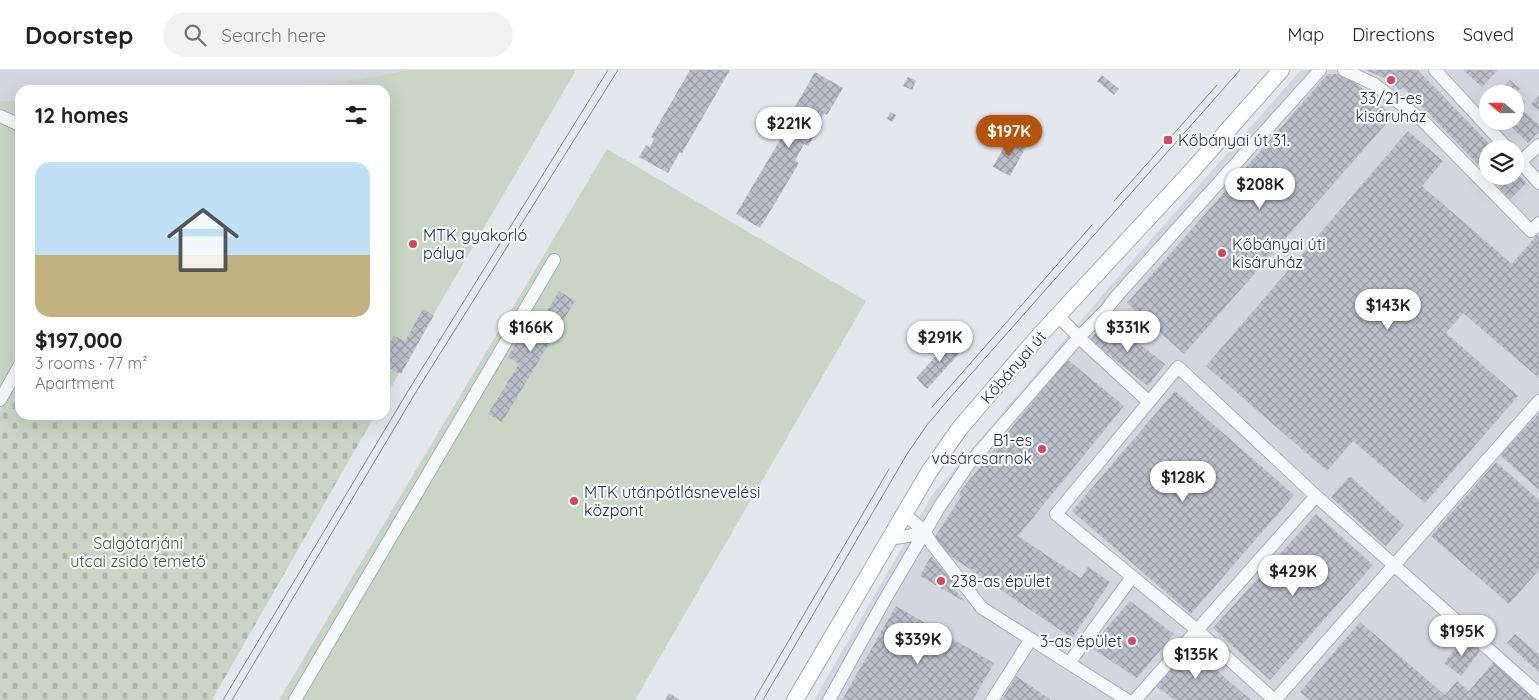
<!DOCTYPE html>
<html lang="en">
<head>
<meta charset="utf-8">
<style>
  :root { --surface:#fff; --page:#f2f2f2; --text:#202124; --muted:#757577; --line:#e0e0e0; --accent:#b45309 }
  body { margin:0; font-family:Quicksand,sans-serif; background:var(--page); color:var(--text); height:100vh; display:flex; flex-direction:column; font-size:19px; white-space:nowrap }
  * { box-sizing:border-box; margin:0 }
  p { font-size:16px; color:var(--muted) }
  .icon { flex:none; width:28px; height:28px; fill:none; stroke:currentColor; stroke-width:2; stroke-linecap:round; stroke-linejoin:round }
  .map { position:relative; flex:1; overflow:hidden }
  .panel { position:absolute; left:15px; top:15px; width:375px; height:335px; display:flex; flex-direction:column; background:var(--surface); border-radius:15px; box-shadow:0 5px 20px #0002 }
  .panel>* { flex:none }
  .needle { width:32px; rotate:290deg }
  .tools { position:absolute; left:1479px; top:15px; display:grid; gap:10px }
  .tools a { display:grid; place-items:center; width:45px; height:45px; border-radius:50%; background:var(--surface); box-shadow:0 5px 20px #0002; font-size:25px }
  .price { position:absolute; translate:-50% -42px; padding:0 11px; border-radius:18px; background:#fff; color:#222; font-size:16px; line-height:32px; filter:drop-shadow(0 1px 2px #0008) }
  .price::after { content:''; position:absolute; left:50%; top:30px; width:15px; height:11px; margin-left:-8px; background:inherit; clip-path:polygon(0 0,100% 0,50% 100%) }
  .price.on { background:var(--accent); color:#fff }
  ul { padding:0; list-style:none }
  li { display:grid; align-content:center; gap:10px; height:265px; padding:0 20px }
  li span { display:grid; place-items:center; height:155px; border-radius:15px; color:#555 }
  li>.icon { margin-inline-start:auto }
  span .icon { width:90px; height:90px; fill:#fffc; stroke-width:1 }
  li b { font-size:21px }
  h2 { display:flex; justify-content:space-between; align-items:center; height:60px; padding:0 20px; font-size:21px }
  header { display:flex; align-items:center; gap:30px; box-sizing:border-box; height:70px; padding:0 25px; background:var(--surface); border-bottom:1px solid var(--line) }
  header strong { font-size:24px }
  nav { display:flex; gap:28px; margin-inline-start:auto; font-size:18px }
  .search { width:350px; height:45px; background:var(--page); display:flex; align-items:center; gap:12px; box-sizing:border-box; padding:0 18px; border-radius:28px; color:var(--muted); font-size:19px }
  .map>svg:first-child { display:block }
  .built { fill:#d2d6de; fill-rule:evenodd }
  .green { fill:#c9d6c5 }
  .cemetery { fill:url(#cemetery-stones) }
  .building { fill:url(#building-cross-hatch) }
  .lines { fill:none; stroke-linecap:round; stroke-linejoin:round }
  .minor-casing { stroke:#a9aeb7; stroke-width:14 }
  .major-casing { stroke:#a3abb8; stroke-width:18 }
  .minor { stroke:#f7f8fa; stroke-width:12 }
  .major { stroke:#fff; stroke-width:16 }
  .tram { stroke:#7d8696; stroke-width:1 }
  .poi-dot { fill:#d1495b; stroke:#f4f6f9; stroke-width:2 }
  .labels { text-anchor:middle; stroke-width:4.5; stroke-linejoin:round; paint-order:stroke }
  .poi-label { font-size:16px; fill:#2b3445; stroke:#f4f6f9; text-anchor:start }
  .street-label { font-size:16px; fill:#2b3445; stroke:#f4f6f9 }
  .park-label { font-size:16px; fill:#3f6138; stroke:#f4f6f9 }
</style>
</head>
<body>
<header>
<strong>Doorstep</strong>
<div class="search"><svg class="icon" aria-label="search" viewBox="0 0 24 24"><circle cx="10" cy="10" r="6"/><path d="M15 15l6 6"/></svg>Search here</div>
<nav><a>Map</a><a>Directions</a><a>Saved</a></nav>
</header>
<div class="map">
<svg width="1539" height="630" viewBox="0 0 1539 630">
  <defs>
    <pattern id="cemetery-stones" width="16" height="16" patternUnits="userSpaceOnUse" patternTransform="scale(1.25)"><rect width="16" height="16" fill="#c9d6c5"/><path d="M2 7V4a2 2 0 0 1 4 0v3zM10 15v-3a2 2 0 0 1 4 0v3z" fill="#adb8ab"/></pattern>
    <pattern id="building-cross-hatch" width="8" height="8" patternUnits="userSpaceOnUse" patternTransform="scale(1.25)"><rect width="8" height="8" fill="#bbc0ca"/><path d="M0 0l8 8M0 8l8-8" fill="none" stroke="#989da6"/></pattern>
  </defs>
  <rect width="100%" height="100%" fill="#e4e7ec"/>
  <path class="built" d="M0,0h409l-72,13 -112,7h-205v10l-20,1z
    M1301,0h238v630h-725l119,-206 192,-225zM1488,24h27v27h-27zM1488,79h27v27h-27z"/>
  <path class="green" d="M409,0h167l-179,307 -12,-7v-280h-160l112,-7z
    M20,30v273l-20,38v-310z
    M607,79l259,152 -231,399h-356z"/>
  <path class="cemetery" d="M385,300l12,7 -12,20z
    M20,303v42h355l-163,285h-212v-289z"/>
  <path class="building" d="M690,0h40l-48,83 -2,-1 -12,21 -29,-16 7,-12 4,2 4,-8 -3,-2z
    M1366,0h52l76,79h-6v26l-85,-88 -3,3 -9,-9 -1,1 -6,-4z
    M1463,0h35l-16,17z
    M815,2l28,16 -16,27 -3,-2 -9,16 2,2 -9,15 -4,-2 -9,17 4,2 -39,65 -24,-14 50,-84 -3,-2z
    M1328,4h18l47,42 -209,238 -57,-51z
    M1102,5l17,14 -5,6 -17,-14z
    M908,7l8,4 -4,9 -9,-4z
    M1510,10l10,9 -4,4 10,9 -6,6 19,17v6l-11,12 -23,-22h10v-27h-17z
    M1539,25v16l-8,-7z
    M890,42l6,3 -3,7 -6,-3z
    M1408,61l35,30 -21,25 90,78 25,-29 2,2v141l-76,-65 -17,20 72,63 -93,107 -72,-62 -26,30 -121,-105z
    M1009,68l17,9 -16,29 -17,-9z
    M1515,101l11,12 -16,16 -22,-23h27z
    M559,221l16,10 -73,121 -14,-8 31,-50 -11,-7 18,-31 9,5z
    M423,239l11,6 -33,59 -16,-8v-16h1l8,-14 11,5z
    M1106,250l26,21 1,-2 32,25 -17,22 -58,-46z
    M953,267l12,10 -38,42 -11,-11z
    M1067,289l57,47 -106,130 63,42 7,-11 22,15 -38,56 -141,-95 30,-46 -2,-4z
    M1175,321l119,104 -103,119 -119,-103z
    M1539,343v77l-39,-35z
    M1496,392l43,38v70l-30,34 -78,-68z
    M1350,406l54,49 -18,21 -55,-49z
    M1316,444l57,51 -103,115 -57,-52z
    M931,486l14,16 15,13 -4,6 9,11 -45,-26z
    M1130,531l44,33 -37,44 -47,-31z
    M896,536l98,57 -21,37h-131z
    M1360,552l85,73 12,-14 12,10 28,-33 42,42h-229l-10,-8z
    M1515,564l24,21v17l-32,-29z
    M1464,568l16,13 -19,25 -17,-13z
    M1189,573l35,34 27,23h-76l-22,-16z
    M1016,606l35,24h-49z
    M669,623l11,7h-15z"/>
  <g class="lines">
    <g class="minor-casing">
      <path id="minor" d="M1344,0l30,14 48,36 109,111 8,-8
        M1435,0l73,79
        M0,46l20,9
        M1515,86l24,27
        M1520,92l19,-17
        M1058,246l28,28 63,58 -93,112 141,116 77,70
        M0,330l20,-35
        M1149,332l29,-35 138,129 223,198
        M903,444l11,8 11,11 7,11 50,64 145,92
        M889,469l36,-6
        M1069,593l63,-86
        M295,630l259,-440
        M829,630l55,-99 56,-95 28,-41 111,-128 27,-27 9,-12 205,-228
        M992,630l39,-61
        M1135,630l181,-204
        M1275,630l264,-299"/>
    </g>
    <g class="major-casing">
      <path id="major" d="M795,630l134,-228 31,-44 78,-91 151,-163 92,-104"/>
    </g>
    <use href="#minor" class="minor"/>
    <use href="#major" class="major"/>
    <path class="tram" d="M1114,131l103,-116
      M932,337l160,-182
      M223,630l185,-309 200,-321
      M232,630l184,-308 202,-322
      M754,630l135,-231
      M763,630l144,-246 20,-29 21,-25 292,-330"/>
  </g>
  <g class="poi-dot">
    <circle cx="1391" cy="10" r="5"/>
    <rect x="1163" y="65" width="10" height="10" rx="2.5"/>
    <circle cx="413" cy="174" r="5"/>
    <circle cx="1222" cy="183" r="5"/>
    <circle cx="1042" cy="379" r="5"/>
    <circle cx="574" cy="431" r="5"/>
    <circle cx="941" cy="511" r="5"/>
    <circle cx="1132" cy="571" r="5"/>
  </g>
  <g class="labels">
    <g class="poi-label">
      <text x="1391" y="34" text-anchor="middle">33/21-es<tspan x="1391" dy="18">kisáruház</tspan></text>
      <text x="1178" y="76">Kőbányai út 31.</text>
      <text x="423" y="171">MTK gyakorló<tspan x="423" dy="18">pálya</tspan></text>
      <text x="1232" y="180">Kőbányai úti<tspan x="1232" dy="18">kisáruház</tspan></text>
      <text x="1032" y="376" text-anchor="end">B1-es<tspan x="1032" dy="18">vásárcsarnok</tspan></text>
      <text x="584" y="428">MTK utánpótlásnevelési<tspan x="584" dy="18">központ</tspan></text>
      <text x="951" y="517">238-as épület</text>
      <text x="1122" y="577" text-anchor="end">3-as épület</text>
    </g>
    <g class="street-label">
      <text transform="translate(1013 297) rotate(-49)" y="6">Kőbányai út</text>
    </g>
    <g class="park-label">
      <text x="138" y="479">Salgótarjáni<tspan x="138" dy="18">utcai zsidó temető</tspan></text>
    </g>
  </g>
</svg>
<div class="tools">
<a><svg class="needle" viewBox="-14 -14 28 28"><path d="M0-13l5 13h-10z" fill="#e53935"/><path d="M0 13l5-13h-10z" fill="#757577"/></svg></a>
<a><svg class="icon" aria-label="layers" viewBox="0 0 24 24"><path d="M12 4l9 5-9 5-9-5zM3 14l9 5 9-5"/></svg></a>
</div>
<b class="price" style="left:789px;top:79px">$221K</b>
<b class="price on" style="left:1009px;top:87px">$197K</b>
<b class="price" style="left:1260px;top:140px">$208K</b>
<b class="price" style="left:1388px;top:261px">$143K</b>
<b class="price" style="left:531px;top:283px">$166K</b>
<b class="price" style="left:1128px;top:283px">$331K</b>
<b class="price" style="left:940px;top:293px">$291K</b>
<b class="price" style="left:1183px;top:433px">$128K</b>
<b class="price" style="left:1293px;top:527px">$429K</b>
<b class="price" style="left:1462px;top:587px">$195K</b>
<b class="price" style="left:918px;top:595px">$339K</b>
<b class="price" style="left:1196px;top:610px">$135K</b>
<section class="panel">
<h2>12 homes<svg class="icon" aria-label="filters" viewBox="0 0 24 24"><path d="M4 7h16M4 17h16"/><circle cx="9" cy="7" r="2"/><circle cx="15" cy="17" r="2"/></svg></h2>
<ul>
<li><span style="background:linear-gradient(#bfe0f5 60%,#c2b280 0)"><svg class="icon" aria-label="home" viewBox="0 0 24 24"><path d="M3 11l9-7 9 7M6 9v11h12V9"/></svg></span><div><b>$197,000</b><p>3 rooms · 77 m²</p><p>Apartment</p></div></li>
</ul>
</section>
</div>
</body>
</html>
